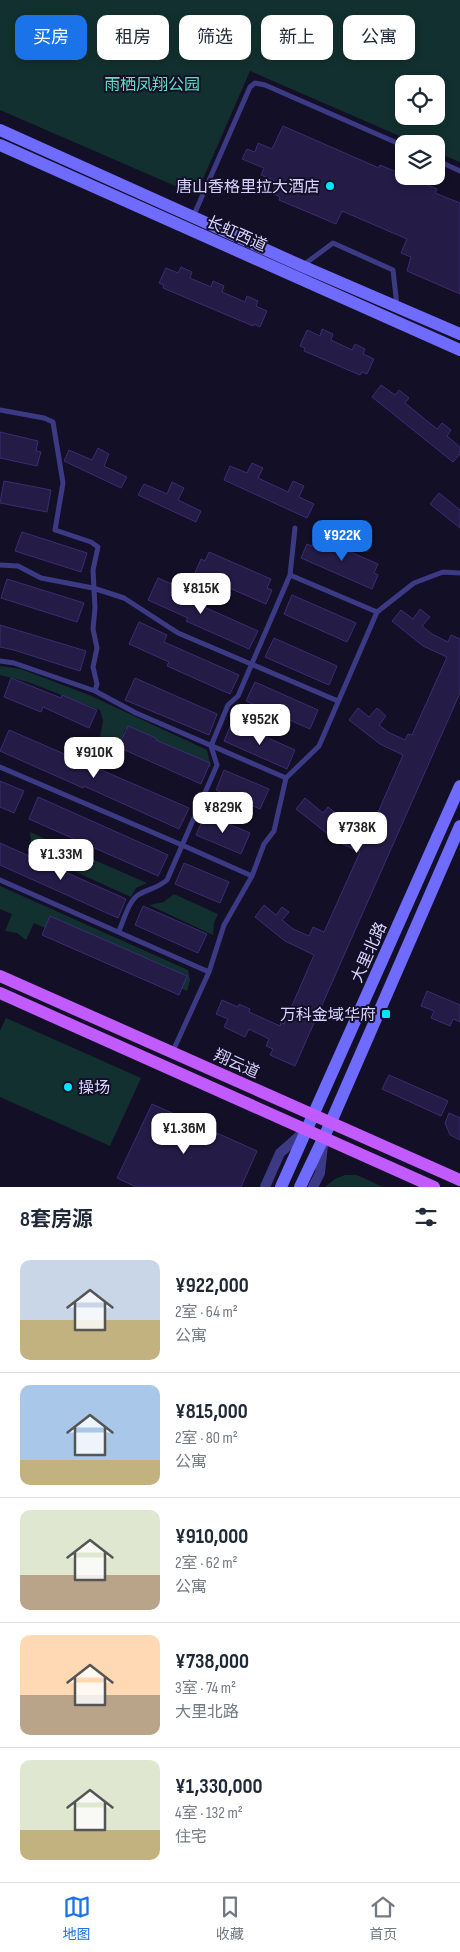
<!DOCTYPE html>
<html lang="zh">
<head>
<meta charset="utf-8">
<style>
  :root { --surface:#fff; --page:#f2f2f3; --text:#1f2937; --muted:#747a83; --line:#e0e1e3; --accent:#1a73e8 }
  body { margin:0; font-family:"Sofia Sans Condensed","Noto Sans SC",sans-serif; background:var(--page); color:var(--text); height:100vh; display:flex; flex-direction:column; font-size:19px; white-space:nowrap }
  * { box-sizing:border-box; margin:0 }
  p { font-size:16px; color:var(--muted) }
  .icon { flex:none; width:28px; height:28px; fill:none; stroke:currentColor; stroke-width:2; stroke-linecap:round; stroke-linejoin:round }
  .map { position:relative; height:1187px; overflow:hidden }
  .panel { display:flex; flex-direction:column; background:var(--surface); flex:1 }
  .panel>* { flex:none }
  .banner { position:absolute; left:15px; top:15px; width:430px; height:45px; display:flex; gap:10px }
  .tools { position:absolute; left:395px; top:75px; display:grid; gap:10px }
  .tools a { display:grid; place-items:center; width:50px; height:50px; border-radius:10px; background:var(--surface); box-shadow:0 2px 8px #0003; font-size:25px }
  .price { position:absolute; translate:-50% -42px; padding:0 11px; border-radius:10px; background:#fff; color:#222; font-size:16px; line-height:32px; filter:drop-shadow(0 1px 2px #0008) }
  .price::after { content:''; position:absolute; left:50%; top:30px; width:15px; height:11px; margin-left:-8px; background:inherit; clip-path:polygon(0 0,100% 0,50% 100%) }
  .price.current { background:var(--accent); color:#fff }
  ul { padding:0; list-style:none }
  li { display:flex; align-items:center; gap:15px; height:125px; padding:0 20px }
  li+li { border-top:1px solid var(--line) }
  li span { display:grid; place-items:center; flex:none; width:140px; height:100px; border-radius:10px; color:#555 }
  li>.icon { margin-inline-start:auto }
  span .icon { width:60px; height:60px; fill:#fffc; stroke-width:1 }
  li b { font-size:21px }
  h2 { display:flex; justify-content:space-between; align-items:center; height:60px; padding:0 20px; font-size:21px }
  .pill { padding:0 18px; border-radius:10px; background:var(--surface); box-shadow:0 2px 8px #0003; font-size:18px; line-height:45px }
  .pill.current { background:var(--accent); color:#fff }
  .tab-bar { display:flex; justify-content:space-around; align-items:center; height:70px; border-top:1px solid var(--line); background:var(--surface); font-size:14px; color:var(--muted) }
  .tab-bar a { display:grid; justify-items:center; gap:2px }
  .tab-bar .current { color:var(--accent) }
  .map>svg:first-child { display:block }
  .green { fill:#12302f; fill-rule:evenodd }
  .building { fill:#241b47; stroke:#3b2d73 }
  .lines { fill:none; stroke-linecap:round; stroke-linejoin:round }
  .lane { stroke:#3d3a85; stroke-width:5 }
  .street { stroke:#3d3a85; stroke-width:10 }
  .secondary { stroke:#6f6bff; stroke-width:12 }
  .primary { stroke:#c25bff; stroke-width:12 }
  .poi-dot { fill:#00e5ff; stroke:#130f26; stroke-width:2 }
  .labels { text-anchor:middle; stroke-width:4; stroke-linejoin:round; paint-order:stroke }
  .park-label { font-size:16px; fill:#5fe0c0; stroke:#130f26 }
  .poi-label { font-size:16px; fill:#d9d4ff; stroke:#130f26; text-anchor:end }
  .street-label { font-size:16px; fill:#d9d4ff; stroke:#130f26 }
</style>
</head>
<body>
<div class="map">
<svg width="460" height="1187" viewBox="0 0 460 1187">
  <rect width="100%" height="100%" fill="#130f26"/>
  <path class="green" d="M0,0h460v162l-24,-10v-8h-18l-168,-73 -54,124 -196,-85zM404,84h32v32h-32z
    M0,666l21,3 68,26 118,55 4,17 -86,-38 -8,25 -18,-11 4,-22 -3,-11 -72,-28 -28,-7z
    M30,832l117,51 -11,5 -5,9 -99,-45z
    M0,886l188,84 2,10 -3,11 -153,-68 -8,17 -9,-7 -12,-2 7,-17 -12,-5z
    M174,894l44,20 -4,9 -1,12 -64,-30 15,-3z
    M6,1018l135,60 -31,68 -110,-49v-66z
    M345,1175h12l26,12h-58l10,-8z"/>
  <path class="building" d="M283,126l96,42 1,-3 57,24 -2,4 25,10v91l-53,-23 4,-14 -10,-4 6,-14 -65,-28 -6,13 -57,-24 1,-3 -8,-4 5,-11 -16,-7 3,-7 -22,-9 5,-10 8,3 3,-9 14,6z
    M181,267l11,5 -2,6 21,9 2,-6 11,5 -2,6 23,10 2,-6 11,5 -2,5 11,5 -7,16 -6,-3 -1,2 -90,-38 1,-3 -5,-2 7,-15 12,5z
    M322,329l11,5 -2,6 21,10 3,-6 10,5 -2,5 11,5 -7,15 -5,-2 -2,3 -56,-24 1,-3 -5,-2 7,-16 13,6z
    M381,385l14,10 4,-5 10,8 -4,5 32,26 5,-6 9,7 -4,6 13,11v7l-7,8 -81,-65z
    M0,432l38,9 -2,10 5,1 -4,14 -37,-8z
    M98,448l11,6 -5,12 23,11 -6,11 -57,-27 5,-11 23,10z
    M252,463l11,5 -5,10 30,14 5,-11 11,5 -5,11 15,7 -7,14 -83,-38 6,-14 17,7z
    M4,481l47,9 -4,22 -47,-9z
    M172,482l12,6 -6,12 23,11 -5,11 -58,-27 6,-11 23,10z
    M439,493l21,17v18l-30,-24z
    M22,532l65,21 -6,19 -66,-21z
    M316,537l62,27 -4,9 4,2 -6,14 -71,-31 6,-14 5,2z
    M209,552l62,27 -4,9 5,2 -6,14 -71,-31 6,-14 4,2z
    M158,578l29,13 -3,7 74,33 -9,18 -63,-28 2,-3 -40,-18z
    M7,579l77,24 -7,19 -76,-24z
    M292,595l64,28 -9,19 -63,-28z
    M420,609l10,8 -8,9 10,8 16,8 3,-7 9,4v54l-165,373 -25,-11 3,-6 -7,-3 3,-7 -20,-10 -4,8 -21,-10 4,-8 -12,-5 6,-14 16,7 1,-3 11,5 -1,3 31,14 1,-3 3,1 30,-69 -29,-14 -30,-24 9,-12 12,10 6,-8 7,5 -7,8 11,9 16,7 4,-9 11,5 36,-80 -22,-10 -42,-33 9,-11 18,15 5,-6 9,7 -5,6 13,10 18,8 3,-6 3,1 34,-78 -23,-11 -31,-24 9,-12 11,9 8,-9 9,8 -7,9 9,7 17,8 3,-6 4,1 35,-78 -24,-11 -31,-25 9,-11 12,9z
    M139,622l28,13 -3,7 75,33 -9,19 -63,-28 2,-4 -40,-18z
    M0,625l86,26 -6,20 -66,-21 -14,-3z
    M274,638l63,28 -8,19 -64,-28z
    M11,678l50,20 1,-3 35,15 -8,18 -46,-21 -2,5 -37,-15z
    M135,678l82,36 -8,21 -84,-35z
    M255,682l63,28 -8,19 -64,-28z
    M232,722l63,28 -8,19 -63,-28z
    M128,726l28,12v2l54,23 -9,21 -83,-37z
    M9,730l180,78 -10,21 -95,-43 -1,2 -83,-37z
    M224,770l45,19 -9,20 -44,-19z
    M0,781l24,10 -10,22 -14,-6z
    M38,797l130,58 -10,21 -129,-57z
    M205,814l45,19 -9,21 -45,-19z
    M0,843l126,56 -8,19 -118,-53z
    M184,863l45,19 -9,21 -45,-19z
    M143,906l64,28 -9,19 -63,-28z
    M50,916l137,60 -8,19 -137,-60z
    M427,991l33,14v17l-7,-3 -3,7 -19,-8 3,-7 -13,-5z
    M389,1075l59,26 -7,15 -59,-27z
    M152,1104l105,47 -16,36h-105l-19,-9z
    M449,1113l11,5v22l-10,-5 -5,-12z"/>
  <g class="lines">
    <path class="lane" d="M436,160l24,11
      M193,217l57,-130 5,-4 10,2 139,61
      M302,266l31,-23 60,27 4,36
      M0,410l44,8 9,4 10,61 -8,47 36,12 7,5 -5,23 2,38 -2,21 4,19 -4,19 4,17 -2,7
      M0,565l18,1 23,12 52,10 31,10 54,35 160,68
      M290,575l87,37
      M0,661l14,2 81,28 41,22 150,65
      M0,767l182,78 70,31
      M0,880l209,92
      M119,931c5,-11 9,-29 19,-36 10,-6 20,-7 29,-15l50,-115 -6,-19 17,-41 10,-9 52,-121 5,-47
      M172,1053l37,-81 15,-47 28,-49 12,-32 10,-13 12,-53 33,-32 58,-134 37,-29 29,-11 17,1"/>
    <path class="street" d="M265,1187l15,-34 26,-23
      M313,1187l7,-14 3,-28"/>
    <path class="secondary" d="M0,130l302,136 158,68
      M0,145l460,205
      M281,1187l179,-401
      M300,1187l31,-65 129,-296"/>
    <path class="primary" d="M0,976l460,204
      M0,993l434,194"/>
  </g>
  <g class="poi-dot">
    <circle cx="330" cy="186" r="5"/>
    <rect x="381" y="1009" width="10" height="10" rx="2.5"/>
    <circle cx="68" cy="1087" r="5"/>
  </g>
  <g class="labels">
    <g class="park-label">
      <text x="152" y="90">雨栖凤翔公园</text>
    </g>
    <g class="poi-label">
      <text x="320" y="192">唐山香格里拉大酒店</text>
      <text x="376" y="1020">万科金域华府</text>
      <text x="78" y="1093" text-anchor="start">操场</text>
    </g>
    <g class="street-label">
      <text transform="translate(237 233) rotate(24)" y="6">长虹西道</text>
      <text transform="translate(368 952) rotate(-66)" y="6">大里北路</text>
      <text transform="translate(237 1063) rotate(24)" y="6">翔云道</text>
    </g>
  </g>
</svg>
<div class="tools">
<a><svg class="icon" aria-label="locate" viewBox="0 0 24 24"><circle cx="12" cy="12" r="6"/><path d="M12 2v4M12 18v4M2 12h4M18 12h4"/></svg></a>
<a><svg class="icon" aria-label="layers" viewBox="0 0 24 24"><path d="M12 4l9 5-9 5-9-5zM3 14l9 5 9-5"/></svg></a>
</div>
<b class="price current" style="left:342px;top:562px">¥922K</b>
<b class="price" style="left:201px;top:615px">¥815K</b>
<b class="price" style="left:260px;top:746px">¥952K</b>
<b class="price" style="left:94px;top:779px">¥910K</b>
<b class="price" style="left:223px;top:834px">¥829K</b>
<b class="price" style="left:357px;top:854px">¥738K</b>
<b class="price" style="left:61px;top:881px">¥1.33M</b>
<b class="price" style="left:184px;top:1155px">¥1.36M</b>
<div class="banner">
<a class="pill current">买房</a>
<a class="pill">租房</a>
<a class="pill">筛选</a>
<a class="pill">新上</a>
<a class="pill">公寓</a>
</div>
</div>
<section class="panel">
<h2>8套房源<svg class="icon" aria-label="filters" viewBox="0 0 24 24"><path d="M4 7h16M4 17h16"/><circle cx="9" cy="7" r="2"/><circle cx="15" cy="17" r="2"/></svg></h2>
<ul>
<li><span style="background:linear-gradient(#c9d6e8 60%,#c2b280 0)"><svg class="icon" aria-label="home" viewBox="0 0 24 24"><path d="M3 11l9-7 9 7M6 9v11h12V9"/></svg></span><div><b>¥922,000</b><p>2室 · 64 m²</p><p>公寓</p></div></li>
<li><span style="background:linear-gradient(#a9c7e8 75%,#c2b280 0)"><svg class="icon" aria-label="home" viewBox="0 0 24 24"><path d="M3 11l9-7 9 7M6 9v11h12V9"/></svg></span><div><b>¥815,000</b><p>2室 · 80 m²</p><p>公寓</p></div></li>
<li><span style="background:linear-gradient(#dfe7d0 65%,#b9a48a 0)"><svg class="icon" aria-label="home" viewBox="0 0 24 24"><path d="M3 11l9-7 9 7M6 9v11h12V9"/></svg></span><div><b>¥910,000</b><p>2室 · 62 m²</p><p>公寓</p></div></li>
<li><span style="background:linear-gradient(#ffd9b3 60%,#b9a48a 0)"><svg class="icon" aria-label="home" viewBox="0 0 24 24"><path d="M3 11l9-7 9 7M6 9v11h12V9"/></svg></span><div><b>¥738,000</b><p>3室 · 74 m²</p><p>大里北路</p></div></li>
<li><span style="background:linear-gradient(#dfe7d0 70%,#c2b280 0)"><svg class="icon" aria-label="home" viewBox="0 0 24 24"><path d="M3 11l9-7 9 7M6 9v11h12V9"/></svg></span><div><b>¥1,330,000</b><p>4室 · 132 m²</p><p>住宅</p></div></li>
</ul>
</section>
<nav class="tab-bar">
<a class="current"><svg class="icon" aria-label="map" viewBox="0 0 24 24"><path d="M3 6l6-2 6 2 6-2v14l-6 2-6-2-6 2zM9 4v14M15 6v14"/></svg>地图</a>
<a><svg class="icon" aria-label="saved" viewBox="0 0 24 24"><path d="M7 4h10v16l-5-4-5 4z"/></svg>收藏</a>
<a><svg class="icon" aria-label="home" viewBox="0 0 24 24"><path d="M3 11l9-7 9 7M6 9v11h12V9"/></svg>首页</a>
</nav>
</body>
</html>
